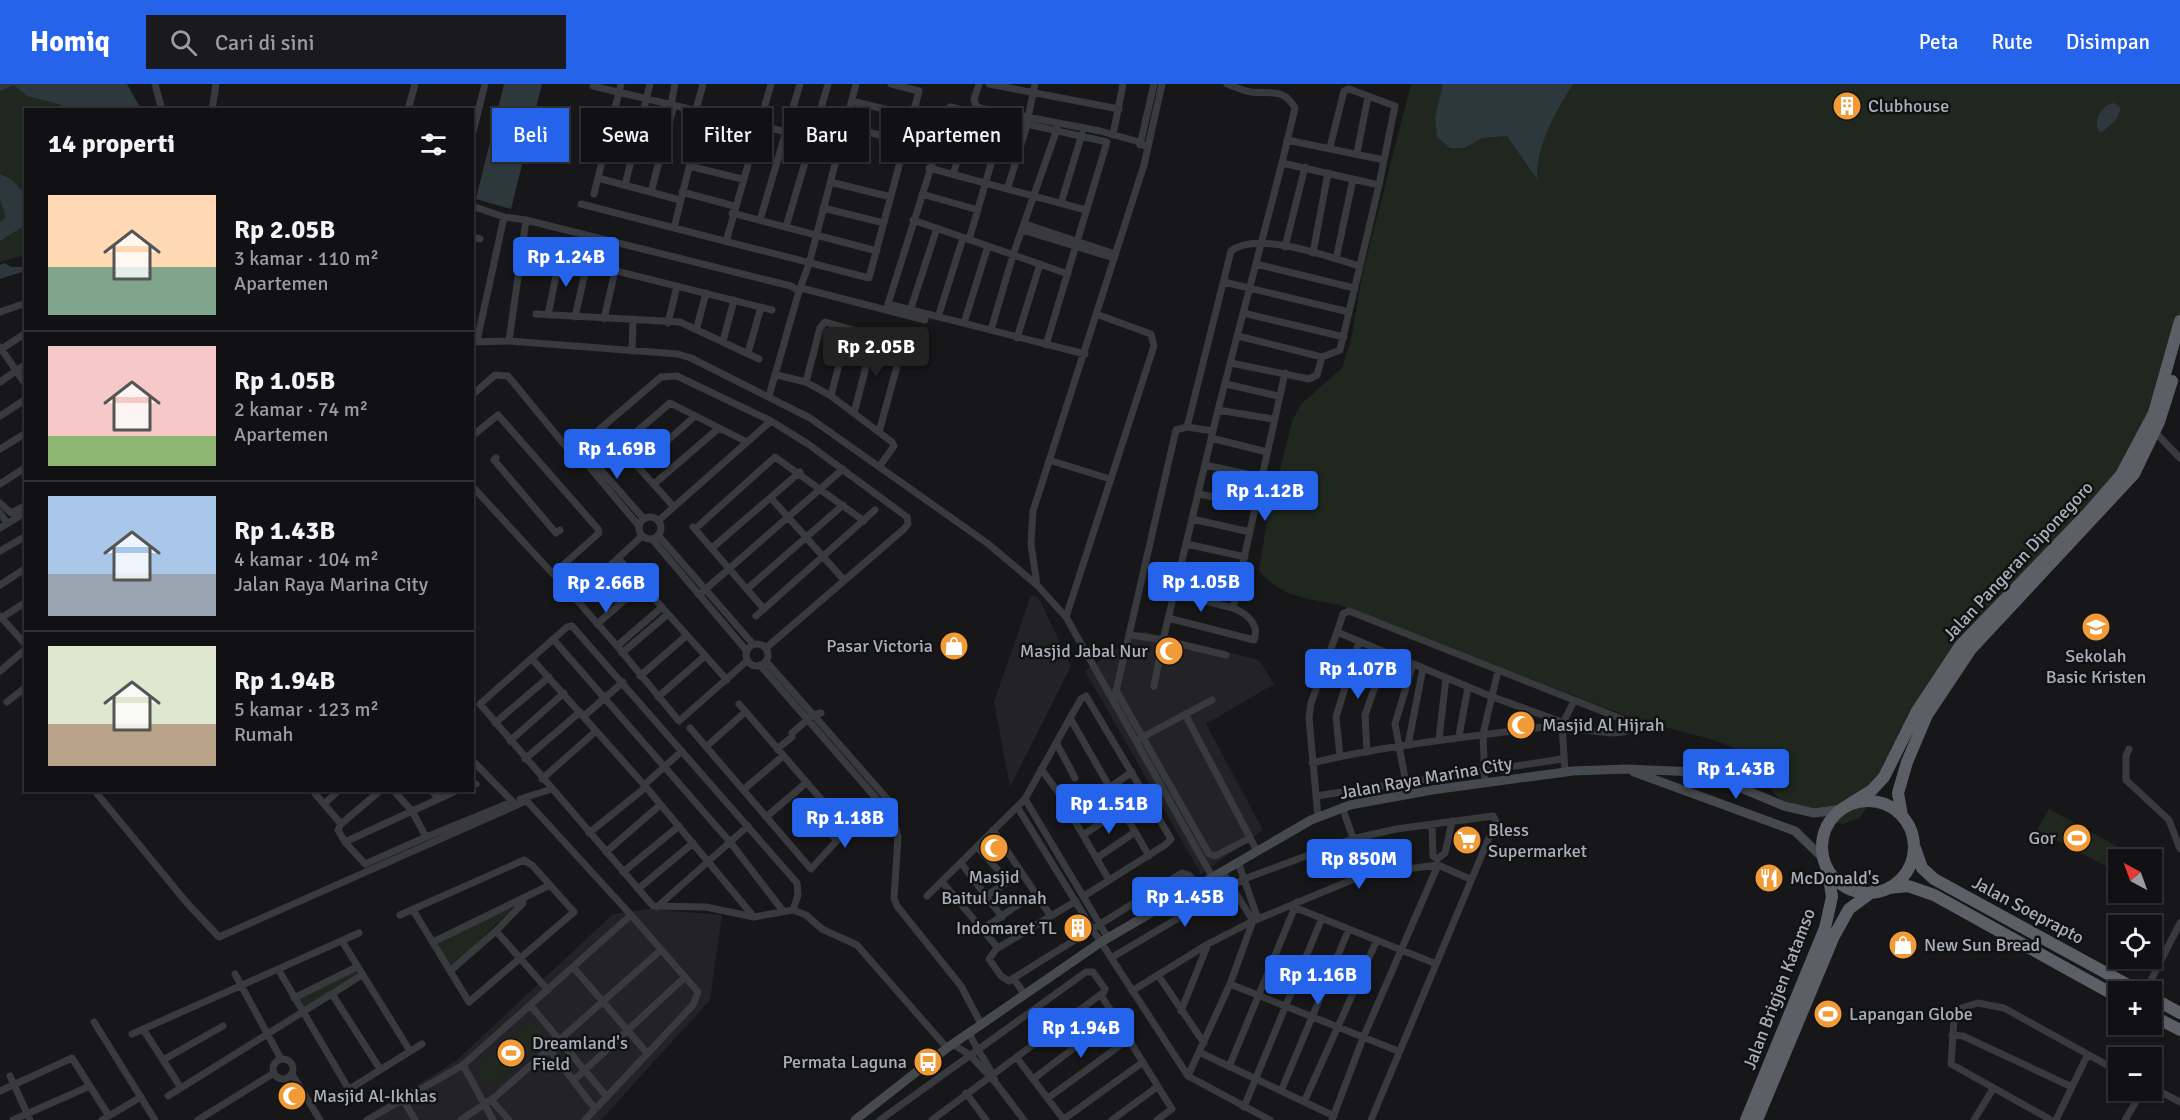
<!DOCTYPE html>
<html lang="id">
<head>
<meta charset="utf-8">
<style>
  :root { --surface:#111113; --page:#1a1a1c; --text:#f1f3f6; --muted:#9c9da0; --line:#303133; --accent:#2563eb }
  body { margin:0; font-family:Signika,sans-serif; background:var(--page); color:var(--text); height:100vh; display:flex; flex-direction:column; font-size:22px; white-space:nowrap }
  * { box-sizing:border-box; margin:0 }
  p { font-size:20px; color:var(--muted) }
  .icon { flex:none; width:33px; height:33px; fill:none; stroke:currentColor; stroke-width:2; stroke-linecap:round; stroke-linejoin:round }
  .map { position:relative; flex:1; overflow:hidden }
  .drawer { position:absolute; left:24px; top:24px; width:450px; height:684px; display:flex; flex-direction:column; background:var(--surface); border-radius:0px; box-shadow:0 2px 4px #0004,0 0 0 2px var(--line) }
  .drawer>* { flex:none }
  .banner { position:absolute; left:492px; top:24px; width:570px; height:54px; display:flex; gap:12px }
  .needle { width:39px; rotate:319deg }
  .controls { position:absolute; left:2108px; top:765px; display:grid; gap:12px }
  .controls a { display:grid; place-items:center; width:54px; height:54px; border-radius:0px; background:var(--surface); box-shadow:0 2px 4px #0004,0 0 0 2px var(--line); font-size:30px }
  .price { position:absolute; translate:-50% -51px; padding:0 14px; border-radius:6px; background:var(--accent); color:#fff; font-size:20px; line-height:39px; filter:drop-shadow(0 2px 3px #0008) }
  .price::after { content:''; position:absolute; left:50%; top:36px; width:18px; height:14px; margin-left:-9px; background:inherit; clip-path:polygon(0 0,100% 0,50% 100%) }
  .price.active { background:#222; color:#fff }
  ul { padding:0; list-style:none }
  li { display:flex; align-items:center; gap:18px; height:150px; padding:0 24px }
  li+li { border-top:2px solid var(--line) }
  li span { display:grid; place-items:center; flex:none; width:168px; height:120px; border-radius:0px; color:#555 }
  li>.icon { margin-inline-start:auto }
  span .icon { width:72px; height:72px; fill:#fffc; stroke-width:1 }
  li b { font-size:26px }
  h2 { display:flex; justify-content:space-between; align-items:center; height:72px; padding:0 24px; font-size:26px }
  .pill { padding:0 21px; border-radius:0px; background:var(--surface); box-shadow:0 2px 4px #0004,0 0 0 2px var(--line); font-size:21px; line-height:54px }
  .pill.active { background:var(--accent); color:#fff }
  header { display:flex; align-items:center; gap:36px; box-sizing:border-box; height:84px; padding:0 30px; background:var(--accent); color:#fff }
  header strong { font-size:28px }
  nav { display:flex; gap:33px; margin-inline-start:auto; font-size:21px }
  .search { width:420px; height:54px; background:var(--page); display:flex; align-items:center; gap:15px; box-sizing:border-box; padding:0 21px; border-radius:0px; color:var(--muted); font-size:22px }
  .map>svg:first-child { display:block }
  .built { fill:#232326 }
  .green { fill:#1f271f }
  .water { fill:#2d383d }
  .lines { fill:none; stroke-linecap:round; stroke-linejoin:round }
  .minor { stroke:#383a3e; stroke-width:7 }
  .secondary { stroke:#46494e; stroke-width:9 }
  .trunk { stroke:#5c6066; stroke-width:12 }
  .labels { text-anchor:middle; stroke-width:5; stroke-linejoin:round; paint-order:stroke }
  .poi-label { font-size:18px; fill:#a9b0b9; stroke:#121214; text-anchor:start }
  .street-label { font-size:18px; fill:#a9b0b9; stroke:#121214 }
</style>
</head>
<body>
<header>
<strong>Homiq</strong>
<div class="search"><svg class="icon" aria-label="search" viewBox="0 0 24 24"><circle cx="10" cy="10" r="6"/><path d="M15 15l6 6"/></svg>Cari di sini</div>
<nav><a>Peta</a><a>Rute</a><a>Disimpan</a></nav>
</header>
<div class="map">
<svg width="2180" height="1036" viewBox="0 0 2180 1036">
  <rect width="100%" height="100%" fill="#171719"/>
  <path class="built" d="M1031,511l8,3 32,68 -61,121 -16,-85z
    M1142,547l117,29 15,24 -68,40 57,106 -62,44 -116,-203z
    M648,825l74,6 -12,85 -109,120h-239l95,-60 156,-146z"/>
  <path class="green" d="M0,0h13l14,12 34,9 3,4 -38,1 -1,145 -25,7z
    M1411,0h769v246l-28,95 -85,113 -180,225 -20,45 -8,10 -16,6 -11,-2 -54,-24 -7,-9 6,-24 -63,-25 -77,-20 -297,-115c-32,-6 -60,-8 -81,-35l8,-49 25,-100 9,-17 41,-36 9,-28 11,-65z
    M2049,725l68,37 -11,20 -69,-36z
    M514,823l-63,61 -15,-25z
    M356,887l2,3 -56,35 -5,-9z
    M531,936l15,16 -56,51 -16,-17z"/>
  <path class="water" d="M0,0h127l14,25h-77l-3,-4 -34,-9 -13,-11 -14,6z
    M504,0h38l-31,125 -35,-10z
    M1443,0h130c-18,28 -37,62 -36,95l-30,-43 -25,2 -18,10h-14l-13,-11 -2,-20z
    M2114,19l7,5 -5,12 -14,12 -4,-1c-4,-12 3,-26 16,-28z
    M0,90l12,6 14,15 -1,30 -25,16v-19l6,-5 -6,-18z
    M5,179l6,4h14v4l-25,8v-14z"/>
  <g class="lines">
    <path class="minor" d="M155,0l7,26
      M979,0l-5,15 2,7 4,2 120,23 36,10 11,6
      M989,0l130,25
      M1227,0c8,3 16,7 24,8 20,2 33,-4 44,16l-13,55
      M593,2l248,59
      M852,17l61,15
      M671,20l4,-20
      M212,26l4,-26
      M408,26l7,-26
      M696,26l7,-26
      M1028,34l7,-34
      M845,42l61,16
      M1113,51l10,-51
      M472,52l13,-52
      M696,54l54,14
      M1287,56l97,20 11,-54 -46,-17 -5,2 -14,56
      M1140,61l14,-61
      M1357,69l11,-56
      M689,82l53,13
      M929,84l157,42
      M953,90l21,-62
      M598,94l82,22
      M830,98l61,15
      M625,101l25,-101
      M1379,101l5,-25
      M1008,103l19,-62
      M651,108l23,-87
      M682,108l52,14
      M594,110l27,-110
      M922,110l56,16
      M1061,119l21,-69
      M581,120l288,74 50,-187 -28,-7
      M472,122l32,11 22,3 265,66 8,5 -30,105
      M823,124l61,15
      M732,129l145,38
      M760,136l40,-136
      M913,136l155,54
      M1025,140l90,30
      M786,143l42,-143
      M674,144l29,-117
      M1022,146l92,28
      M472,153l8,2
      M969,156l35,-121
      M726,158l45,-158
      M1285,163l20,-80
      M1313,169l15,-80
      M549,170l223,56
      M1336,175l17,-80
      M1256,180l98,24
      M1224,198l125,30
      M801,204l124,32
      M799,207l10,-27 47,-180
      M910,227l27,-83
      M0,228l26,-9
      M1243,229l101,24
      M536,230l144,8 79,37
      M548,231l12,-59
      M575,233l12,-53
      M938,233l25,-79
      M604,235l11,-48
      M668,239l9,-37
      M964,239l24,-77
      M697,243l9,-34
      M991,246l22,-75 44,-126
      M1238,252l84,21
      M1017,254l23,-74
      M477,257l27,-124
      M509,257l17,-121
      M723,257l11,-41
      M472,258l37,-1 169,13 13,4 119,60 177,125 50,42 29,32 147,261
      M1046,261l61,-203 -157,-35 -62,197 197,50
      M0,263l26,38
      M0,266l26,-17
      M632,267l1,-30
      M748,269l13,-46
      M777,291l29,7 25,14 61,46 2,4 -15,21
      M0,298l26,-18
      M806,298l14,-54 5,-6 71,20 6,6 -23,84
      M1226,300l52,12
      M472,311l23,-20 13,1 64,78
      M831,312l17,-67
      M1218,326l55,9
      M854,329l20,-77
      M0,332l26,-17
      M602,343l72,80
      M1187,343l26,4
      M2155,348l25,26
      M472,352l26,-21 100,114 1,4 -46,41 22,24 67,-62
      M1211,354l56,14
      M620,362l50,-43 77,39
      M0,365l26,-16
      M576,367l63,75
      M496,374l-2,2 62,73 4,-3
      M1049,376l61,19
      M1205,381l56,12
      M638,383l57,-51
      M0,400l26,-17
      M654,400l65,-56
      M472,402l81,88
      M1199,410l57,12
      M771,414l73,82
      M0,419l11,10 15,-8
      M0,429l7,10
      M639 444a11 11 0 1 1 22 0a11 11 0 1 1-22 0Z
      M644,435l-64,-73 81,-69 16,-1 94,45 37,23 99,73 1,7 -4,5 -138,119
      M1192,435l58,13
      M658,437l113,-100
      M693,443l71,82
      M0,444l26,-16
      M695,445l80,-72 89,64
      M658,451l95,109
      M652,455l94,111
      M1187,460l58,13
      M712,464l88,-76
      M0,467l26,-15
      M618,474l109,122
      M1181,485l60,12
      M0,501l26,-17
      M1037,501l-6,-41 2,-33 111,-346 18,-81
      M747,505l96,-84
      M1175,509l58,15
      M699,511l144,-126
      M575,514l42,48
      M662,523l-45,39 62,75 68,-60
      M0,532l26,29
      M756,532l119,-106
      M1066,533l88,-271 -3,-12 -55,-20
      M1,534l25,-16
      M1168,534l86,22c6,-16 -8,-27 -21,-32l52,-235
      M597,540l45,-39
      M1131,551l32,5 55,-230 64,-247 97,22 -39,165 -18,7 -5,18 -8,4 -78,-16
      M553,555l177,203 53,69
      M746 571a11 11 0 1 1 22 0a11 11 0 1 1-22 0Z
      M622,569l46,-39
      M532,575l114,128 108,130
      M766,577l124,141 8,35 -4,61 3,8 64,80 20,38
      M760,581l135,155
      M0,587l26,-22
      M640,592l46,-40
      M1154,602l9,-46 63,15
      M1117,608l92,162 6,2 35,-18
      M658,613l47,-41
      M1114,616l62,-270 11,-3 44,-176c26,-21 98,6 128,15
      M7,618l19,-15
      M739,620l107,124
      M1185,630l72,137
      M584,632l39,-34
      M1070,634l79,138
      M495,639l54,-46
      M690,644l121,141 50,-55
      M792,649l21,-18 8,-2
      M1459,652l9,-49
      M1139,655l73,-39
      M1439,655l7,-61
      M510,657l54,-48
      M1057,660l18,34
      M1408,661l15,-77
      M706,663l39,-35
      M777,665l15,-12
      M2129,665l-3,7v24l43,40 11,29
      M1367,668l-2,-37 22,-62
      M1340,672l-4,-39 23,-75
      M525,675l55,-47
      M472,676l41,42
      M1312,679c79,-19 159,-26 239,-37 15,-2 70,15 79,2l-8,-9 -273,-108 -6,3 -6,18
      M1041,685l17,23 51,88
      M1565,688l-3,-47 12,-24
      M542,695l54,-48
      M1485,699l-2,-49 15,-63
      M472,701l4,-1
      M644,701l38,-34
      M94,706l93,113 32,34 307,-136
      M312,706l29,34 -3,6 7,12 20,22 61,-27
      M393,706l19,21 14,26 81,-33
      M431,706l8,9
      M743,706l40,-34
      M1408,710l-13,-70 18,-60
      M1316,712l246,-37
      M524,714l107,117
      M520,715l32,-10
      M1025,715l83,139
      M324,720l15,-14
      M1342,723l24,67
      M1018,724l75,122 95,146
      M1070,731l62,-43
      M766,733l40,-34
      M1318,733l-9,-99 2,-15 26,-71 153,64 72,26
      M819,737l17,19
      M341,740l40,-34
      M1432,741l1,31 4,3 8,-6 7,-32
      M808,745l22,-18
      M993,746l57,85
      M589,749l57,-46
      M1083,751l39,-26
      M345,758l113,-52
      M977,763l32,35
      M606,768l54,-47
      M1097,774l38,-26
      M1238,778l20,57
      M961,779l41,54
      M1222,787l31,50 -23,63 -42,92 82,44
      M623,788l56,-46
      M943,799l55,65 78,-47
      M638,805l55,-46
      M927,812l98,-97 45,-81 11,-19 5,-3 85,143 -6,6 -81,51
      M986,812l35,-23
      M657,823l91,-81
      M1296,824l138,55
      M793,826l5,-15 -1,-12 -225,-257 -5,1 -87,77 173,202 53,1 48,10 39,-7 13,5 16,14 35,16 90,103
      M400,831l124,-55 9,6 41,46 -105,90 -56,-92
      M981,846l53,-36
      M496,847l52,59
      M342,857l68,110
      M433,858l117,-57
      M997,864l-8,11 12,17 8,5 173,-108 7,2 10,11
      M1111,874l133,-79 108,-40 44,-10 97,-13 3,5 -125,299
      M573,883l74,86
      M278,885l70,119h3l71,-44
      M450,887l46,-40 27,-28
      M235,890l46,85
      M1158,891l46,68
      M1014,895l11,16
      M1230,900l168,67
      M1132,907l76,-47 45,-23 113,-47 72,-9 32,14
      M2145,908l35,-69
      M332,910l48,75
      M1101,911l71,114 -15,11
      M294,914l63,-31
      M531,922l76,91
      M1181,927l27,-67
      M94,938l61,98
      M143,945l38,59
      M132,950l227,-101
      M1952,951l11,1 109,51
      M954,961l16,10 25,27c-1,-11 -20,-33 -25,-48
      M549,965l46,60
      M1199,968l135,64
      M1017,974l47,62
      M273 985a10 10 0 1 1 20 0a10 10 0 1 1-20 0Z
      M163,976l60,-34
      M463,981l30,55
      M1229,983l68,-165
      M292,990l28,46
      M10,992l20,44
      M1033,995l82,-62
      M573,997l112,-104
      M995,998l29,38
      M2151,1003l29,15
      M0,1007l72,-33 37,58
      M1281,1007l68,-162
      M966,1009l20,27
      M168,1012l194,-121
      M1048,1014l81,-59
      M403,1015l12,21
      M491,1016l18,20
      M1304,1018l73,-162
      M1244,1023l78,-189
      M1064,1035l79,-57
      M13,1036l77,-34
      M102,1036l39,-23
      M198,1036l76,-47
      M367,1036l96,-55 168,-150 67,77 -5,13 -108,115
      M461,1036l34,-23 166,-147
      M880,1036l206,-148h7l12,17 -1,3 -172,128
      M1112,1036l45,-33
      M1332,1036l31,-82 75,-173
      M1974,1036l19,-31
      M2051,1036l-100,-56 3,-44 7,-12 17,-5 26,5 114,63
      M2056,1036l31,-64
      M2125,1036l18,-30"/>
    <path class="secondary" d="M1634,688l161,59 30,29
      M855,1036l92,-72 154,-106 210,-122 39,-15 82,-15 141,-19 53,-2 71,3 18,5 69,29 30,7 28,-4"/>
    <path class="trunk" d="M1822 763a46 46 0 1 1 92 0a46 46 0 1 1-92 0Z
      M1848,721l24,-15 12,-13 33,-66 43,-65 128,-133 33,-38 33,-62 26,-92
      M1902,732l-4,-23 9,-31 20,-47 44,-66 163,-175 25,-52 13,-41
      M1915,764l7,20 12,11 207,113
      M1889,804l19,-2 26,9 184,102
      M2151,913l29,16
      M2151,931l29,15
      M1746,1036l79,-192 7,-31 -4,-26
      M1757,1036l77,-184 15,-27 23,-17"/>
  </g>
  <defs>
    <g id="building-disc" transform="scale(1.5)"><circle r="9.5" fill="#f19a36" stroke="#121214"/><path d="M-4-6H4V6H1V3H-1V6H-4ZM-2.5-4.3h1.7v1.8h-1.7ZM.8-4.3h1.7v1.8H.8ZM-2.5-1h1.7V.8h-1.7ZM.8-1h1.7V.8H.8Z" fill="#fff"/></g>
    <g id="school-disc" transform="scale(1.5)"><circle r="9.5" fill="#f19a36" stroke="#121214"/><path d="M0-5L7-2L0 1L-7-2ZM-4 1L0 2.5L4 1V4Q0 6-4 4Z" fill="#fff"/></g>
    <g id="shop-disc" transform="scale(1.5)"><circle r="9.5" fill="#f19a36" stroke="#121214"/><path d="M-5-2.5h2.3a2.7 3.5 0 0 1 5.4 0H5L5.5 6h-11ZM-1.5-2.5h3a1.5 2.3 0 0 0-3 0Z" fill="#fff"/></g>
    <g id="mosque-disc" transform="scale(1.5)"><circle r="9.5" fill="#f19a36" stroke="#121214"/><path d="M3.5-4.9A6 6 0 1 0 3.5 4.9A5 5 0 1 1 3.5-4.9Z" fill="#fff"/></g>
    <g id="stadium-disc" transform="scale(1.5)"><circle r="9.5" fill="#f19a36" stroke="#121214"/><path d="M0-5a6.5 5 0 1 0 0 10a6.5 5 0 1 0 0-10ZM-3.5-1.8h7v3.6h-7Z" fill="#fff"/></g>
    <g id="supermarket-disc" transform="scale(1.5)"><circle r="9.5" fill="#f19a36" stroke="#121214"/><path d="M-6-5.5h2.5l.6 2H6L4.5 2H-2.5L-4.4-4H-6ZM-1.5 3.2a1.3 1.3 0 1 0 .1 0ZM3 3.2a1.3 1.3 0 1 0 .1 0Z" fill="#fff"/></g>
    <g id="restaurant-disc" transform="scale(1.5)"><circle r="9.5" fill="#f19a36" stroke="#121214"/><path d="M-5-6h1v4h1v-4h1v4h1v-4h1v5L-1.5 .5V6h-2V.5L-5-1ZM5-6V6H3V1.5H1.5Q1.5-4 5-6Z" fill="#fff"/></g>
    <g id="bus-disc" transform="scale(1.5)"><circle r="9.5" fill="#f19a36" stroke="#121214"/><path d="M-5-6H5V4H4V6H2V4H-2V6H-4V4H-5ZM-3.5-4V0h7V-4ZM-3.5 1.2v1.5H-2V1.2ZM2 1.2v1.5H3.5V1.2Z" fill="#fff"/></g>
  </defs>
  <g fill-rule="evenodd">
    <use href="#building-disc" x="1847" y="22"/>
    <use href="#school-disc" x="2096" y="543"/>
    <use href="#shop-disc" x="954" y="562"/>
    <use href="#mosque-disc" x="1169" y="567"/>
    <use href="#mosque-disc" x="1521" y="641"/>
    <use href="#stadium-disc" x="2077" y="754"/>
    <use href="#supermarket-disc" x="1467" y="756"/>
    <use href="#mosque-disc" x="994" y="764"/>
    <use href="#restaurant-disc" x="1769" y="794"/>
    <use href="#building-disc" x="1078" y="844"/>
    <use href="#shop-disc" x="1903" y="861"/>
    <use href="#stadium-disc" x="1828" y="930"/>
    <use href="#stadium-disc" x="511" y="969"/>
    <use href="#bus-disc" x="928" y="978"/>
    <use href="#mosque-disc" x="292" y="1012"/>
  </g>
  <g class="labels">
    <g class="poi-label">
      <text x="1868" y="28">Clubhouse</text>
      <text x="933" y="568" text-anchor="end">Pasar Victoria</text>
      <text x="1148" y="573" text-anchor="end">Masjid Jabal Nur</text>
      <text x="2096" y="578" text-anchor="middle">Sekolah<tspan x="2096" dy="21">Basic Kristen</tspan></text>
      <text x="1542" y="647">Masjid Al Hijrah</text>
      <text x="1488" y="752">Bless<tspan x="1488" dy="21">Supermarket</tspan></text>
      <text x="2056" y="760" text-anchor="end">Gor</text>
      <text x="994" y="799" text-anchor="middle">Masjid<tspan x="994" dy="21">Baitul Jannah</tspan></text>
      <text x="1790" y="800">McDonald's</text>
      <text x="1057" y="850" text-anchor="end">Indomaret TL</text>
      <text x="1924" y="867">New Sun Bread</text>
      <text x="1849" y="936">Lapangan Globe</text>
      <text x="532" y="965">Dreamland's<tspan x="532" dy="21">Field</tspan></text>
      <text x="907" y="984" text-anchor="end">Permata Laguna</text>
      <text x="313" y="1018">Masjid Al-Ikhlas</text>
    </g>
    <g class="street-label">
      <text transform="translate(2018 477) rotate(-47)" y="6">Jalan Pangeran Diponegoro</text>
      <text transform="translate(1426 694) rotate(-10)" y="6">Jalan Raya Marina City</text>
      <text transform="translate(2028 826) rotate(28)" y="6">Jalan Soeprapto</text>
      <text transform="translate(1779 905) rotate(-69)" y="6">Jalan Brigjen Katamso</text>
    </g>
  </g>
</svg>
<div class="controls">
<a><svg class="needle" viewBox="-14 -14 28 28"><path d="M0-13l5 13h-10z" fill="#e53935"/><path d="M0 13l5-13h-10z" fill="#9c9da0"/></svg></a>
<a><svg class="icon" aria-label="locate" viewBox="0 0 24 24"><circle cx="12" cy="12" r="6"/><path d="M12 2v4M12 18v4M2 12h4M18 12h4"/></svg></a>
<a>+</a>
<a>−</a>
</div>
<b class="price" style="left:566px;top:204px">Rp 1.24B</b>
<b class="price active" style="left:876px;top:294px">Rp 2.05B</b>
<b class="price" style="left:617px;top:396px">Rp 1.69B</b>
<b class="price" style="left:1265px;top:438px">Rp 1.12B</b>
<b class="price" style="left:1201px;top:529px">Rp 1.05B</b>
<b class="price" style="left:606px;top:530px">Rp 2.66B</b>
<b class="price" style="left:1358px;top:616px">Rp 1.07B</b>
<b class="price" style="left:1736px;top:716px">Rp 1.43B</b>
<b class="price" style="left:1109px;top:751px">Rp 1.51B</b>
<b class="price" style="left:845px;top:765px">Rp 1.18B</b>
<b class="price" style="left:1359px;top:806px">Rp 850M</b>
<b class="price" style="left:1185px;top:844px">Rp 1.45B</b>
<b class="price" style="left:1318px;top:922px">Rp 1.16B</b>
<b class="price" style="left:1081px;top:975px">Rp 1.94B</b>
<div class="banner">
<a class="pill active">Beli</a>
<a class="pill">Sewa</a>
<a class="pill">Filter</a>
<a class="pill">Baru</a>
<a class="pill">Apartemen</a>
</div>
<section class="drawer">
<h2>14 properti<svg class="icon" aria-label="filters" viewBox="0 0 24 24"><path d="M4 7h16M4 17h16"/><circle cx="9" cy="7" r="2"/><circle cx="15" cy="17" r="2"/></svg></h2>
<ul>
<li><span style="background:linear-gradient(#ffd9b3 60%,#7fa58c 0)"><svg class="icon" aria-label="home" viewBox="0 0 24 24"><path d="M3 11l9-7 9 7M6 9v11h12V9"/></svg></span><div><b>Rp 2.05B</b><p>3 kamar · 110 m²</p><p>Apartemen</p></div></li>
<li><span style="background:linear-gradient(#f6c9c9 75%,#8fb573 0)"><svg class="icon" aria-label="home" viewBox="0 0 24 24"><path d="M3 11l9-7 9 7M6 9v11h12V9"/></svg></span><div><b>Rp 1.05B</b><p>2 kamar · 74 m²</p><p>Apartemen</p></div></li>
<li><span style="background:linear-gradient(#a9c7e8 65%,#9aa5b1 0)"><svg class="icon" aria-label="home" viewBox="0 0 24 24"><path d="M3 11l9-7 9 7M6 9v11h12V9"/></svg></span><div><b>Rp 1.43B</b><p>4 kamar · 104 m²</p><p>Jalan Raya Marina City</p></div></li>
<li><span style="background:linear-gradient(#dfe7d0 65%,#b9a48a 0)"><svg class="icon" aria-label="home" viewBox="0 0 24 24"><path d="M3 11l9-7 9 7M6 9v11h12V9"/></svg></span><div><b>Rp 1.94B</b><p>5 kamar · 123 m²</p><p>Rumah</p></div></li>
</ul>
</section>
</div>
</body>
</html>
